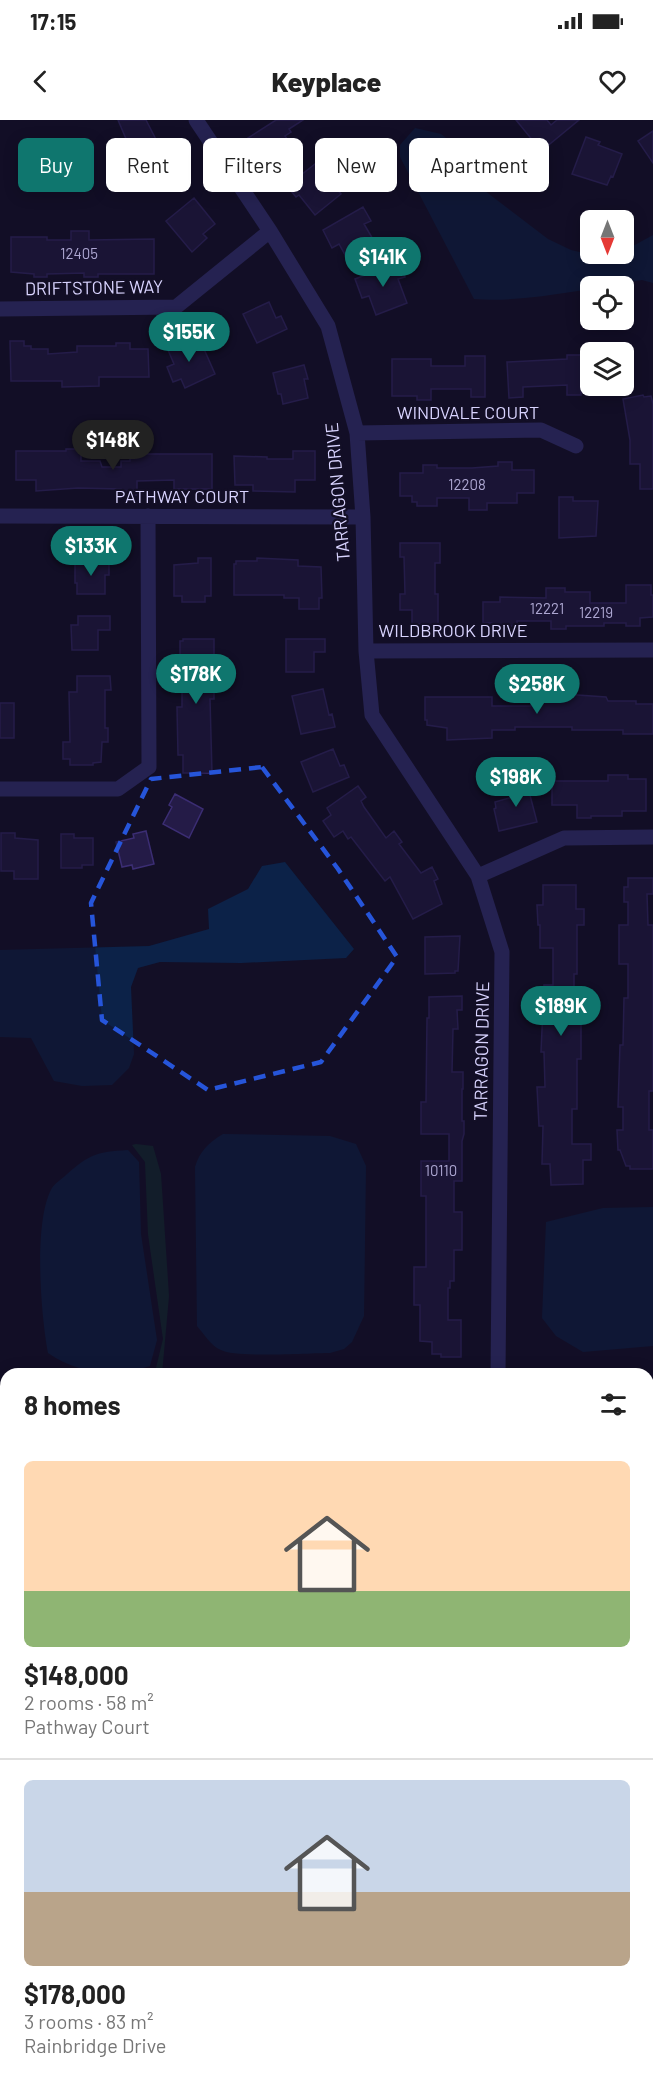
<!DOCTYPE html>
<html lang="en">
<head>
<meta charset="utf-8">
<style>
  :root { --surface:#fff; --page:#f2f2f2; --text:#222; --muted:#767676; --line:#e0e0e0; --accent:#0f766e }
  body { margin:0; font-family:Barlow,sans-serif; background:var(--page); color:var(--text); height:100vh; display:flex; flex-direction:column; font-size:22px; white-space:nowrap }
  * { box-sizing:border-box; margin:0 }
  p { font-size:20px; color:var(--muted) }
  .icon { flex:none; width:33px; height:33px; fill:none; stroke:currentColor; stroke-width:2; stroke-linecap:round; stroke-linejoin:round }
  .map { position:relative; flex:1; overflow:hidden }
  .panel { position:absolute; left:0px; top:1248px; width:654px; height:722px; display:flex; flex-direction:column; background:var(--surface); border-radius:18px 18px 0 0; box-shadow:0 3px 15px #0003 }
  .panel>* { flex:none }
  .banner { position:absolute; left:18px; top:18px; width:618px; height:54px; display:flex; gap:12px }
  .needle { width:39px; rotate:180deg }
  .buttons { position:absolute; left:580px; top:90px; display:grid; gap:12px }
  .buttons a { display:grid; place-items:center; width:54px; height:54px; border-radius:9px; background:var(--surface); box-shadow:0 3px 15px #0003; font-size:30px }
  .price { position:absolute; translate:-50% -51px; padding:0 14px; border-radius:21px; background:var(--accent); color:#fff; font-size:20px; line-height:39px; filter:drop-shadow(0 2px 3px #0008) }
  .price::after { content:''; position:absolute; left:50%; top:36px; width:18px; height:14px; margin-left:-9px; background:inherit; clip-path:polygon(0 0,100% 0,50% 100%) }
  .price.selected { background:#222; color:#fff }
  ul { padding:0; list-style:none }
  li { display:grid; align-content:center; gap:12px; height:318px; padding:0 24px }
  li+li { border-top:2px solid var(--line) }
  li span { display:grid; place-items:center; height:186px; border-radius:9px; color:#555 }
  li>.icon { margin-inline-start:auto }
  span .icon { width:108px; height:108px; fill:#fffc; stroke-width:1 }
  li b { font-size:26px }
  h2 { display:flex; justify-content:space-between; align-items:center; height:72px; padding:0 24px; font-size:26px }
  .pill { padding:0 21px; border-radius:9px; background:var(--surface); box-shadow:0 3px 15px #0003; font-size:21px; line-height:54px }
  .pill.selected { background:var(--accent); color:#fff }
  .status { display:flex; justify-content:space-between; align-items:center; height:42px; padding:0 30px; background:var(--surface); direction:ltr }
  .status svg { height:16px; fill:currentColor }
  header { display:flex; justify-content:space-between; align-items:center; height:78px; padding:0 24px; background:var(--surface); font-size:27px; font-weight:800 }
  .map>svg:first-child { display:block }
  .green { fill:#12302f }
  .water { fill:#0c2248 }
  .building { fill:#241b47; stroke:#3b2d73; stroke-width:1.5 }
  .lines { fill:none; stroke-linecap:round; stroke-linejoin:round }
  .minor { stroke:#3d3a85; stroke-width:15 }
  .major { stroke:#c25bff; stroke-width:15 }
  .marked { fill:none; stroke:#2655da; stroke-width:4.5; stroke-dasharray:12 8; stroke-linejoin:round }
  .labels { text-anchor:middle; stroke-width:4.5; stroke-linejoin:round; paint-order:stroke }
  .number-label { font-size:15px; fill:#aca6d1 }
  .street-label { font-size:18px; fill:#d9d4ff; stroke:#130f26 }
</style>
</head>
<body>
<div class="status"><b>17:15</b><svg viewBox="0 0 49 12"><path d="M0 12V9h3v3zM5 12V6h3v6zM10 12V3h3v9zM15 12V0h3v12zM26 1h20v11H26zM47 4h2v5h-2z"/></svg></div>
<header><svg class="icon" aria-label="back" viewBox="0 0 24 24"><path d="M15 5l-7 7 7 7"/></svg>Keyplace<svg class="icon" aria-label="heart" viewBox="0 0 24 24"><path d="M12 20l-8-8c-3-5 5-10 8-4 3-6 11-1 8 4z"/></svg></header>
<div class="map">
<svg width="653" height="1969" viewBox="0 0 653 1969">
  <rect width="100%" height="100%" fill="#130f26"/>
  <path class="green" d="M136,1024l17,2 8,28 8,122 -7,78h-14l8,-6 7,-29 -15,-105 -3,-72 -13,-17z
    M0,1340h6v624h642v-267h5v272h-653z"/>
  <path class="water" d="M415,8l26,6 20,16 7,28 80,61 23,11 21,5 32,-1v-3l29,-16v48l-11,-3c-52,8 -116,23 -168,19l-74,-142v-12z
    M285,742l69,87 -8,9 -105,5 -81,-1 -22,6 -7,19 3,67 -5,14 -17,17 -30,1 -28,-5 -23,-43 -31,-1v-87l149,-4 60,-17 -1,-20 40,-20 14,-23z
    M223,1014l107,2 26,8 10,22 -2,150 -12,26 -8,7 -14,4c-21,0 -94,5 -109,-3 -10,-4 -17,-16 -24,-24l-2,-159c5,-16 13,-24 28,-33z
    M128,1030l11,12 2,72 16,106 -7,26c-36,12 -71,8 -102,-13 -7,-38 -15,-132 4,-165 3,-5 10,-9 14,-13 24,-21 30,-23 62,-25z
    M653,1087v139l-70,6 -27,-16 -14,-18 4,-96 57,-14z"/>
  <path class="building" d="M118,0h28l24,47 -32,16 -17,-33 8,-4z
    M276,0h27l-14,9 2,3 -6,4 11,16 -21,14 -13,-19 -5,4 -9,-13z
    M516,0h31l4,5 6,-5h22l-34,28 -3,-4 -4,3z
    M653,11v32l-15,-22z
    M586,17l14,5 -2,3 24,9 -9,23 -2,-1 -4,9 -35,-11z
    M320,40l13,16 -4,3 12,15 -26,21 -16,-20 -3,2 -9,-11z
    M194,78l21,26 -12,10 4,4 -15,14 -26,-31z
    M363,87l8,14 -7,3 13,22 -28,16 -10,-18 -7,4 -9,-18z
    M71,111h18v9l65,-1v35h-56v3h-14v-4l-37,1v3h-13v-3l-23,-2v-35h36v3h24z
    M399,142l6,15 -7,2 9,24 -31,12 -7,-19 -7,2 -7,-19z
    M269,182l7,16 5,-2 6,13 -30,14 -14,-29z
    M177,218l5,10 18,-8 15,34 -30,14 -4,-9 -8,3 -6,-15 7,-3 -9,-21z
    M10,221h14v5h7v3h17v5l29,-2v-6h39v-3h14v6h18l1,28h-50v9l-37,1v-6h-51z
    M567,235h18v2l6,1v34h-10v3h-14v-10l-44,2v10l-14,1 -2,-36 60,-3z
    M465,236h20v41h-14v-8h-40v11h-14v-4h-25v-37h39v7h34z
    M304,245l4,14h-4l4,19 -25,6 -2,-10h-3l-5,-21z
    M643,275l1,2 7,-1 2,8v85h-13v-25h-10v-24l-7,-41z
    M66,329h15v12h19l2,6h19v-6h9v-3h7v-4h75v35h-38v-9l-37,1v14h-16v-6l-43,-1 -42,3v-11h-20v-29h50z
    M293,331h22v29h-20v12l-42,-1v-6h-18l-1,-29 33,1v2h26z
    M498,342h14v8h22v23h-17v10h-30v7h-18v-12h-32v8h-20v-4h-5v-6h-12v-23h23v-8h14v3h35l26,-2z
    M559,377h14v4h25l-2,35 -37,2z
    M400,423h40v20h-5v31h3v35h-11v-5h-15v-14h-12v-16h5l-1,-37h-4z
    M198,438h13v38h-6v6h-23v-6h-8v-31l24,-2z
    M257,438l41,2v6l23,1 1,31h-3v11h-20v-11h-15v-3h-50v-31h2v-3h21z
    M75,441h34v14h-4v19h-28v-11h-2z
    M626,465h25v10h2v22l-13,1v8h-14v-3h-22v3h-38v3h-15v-8h-34v5h-25v-3h-9v-21h17v-5l46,1v-10h19v4h25v11h36z
    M78,496h32v14h-12v20h-26l-1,-25h7z
    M183,519h31v60h-4l2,74h-29v-18h-5l-1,-48h5v-32h-5v-13h3v-21h3z
    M286,519h39v13h-11v20h-28z
    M77,556h33l1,14h-6v38h3v14h-6l-1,20 -8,1v2h-23v-6h-7v-17h7l-1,-50h8z
    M323,569l6,26 3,-1 3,13 -34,7 -9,-38z
    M550,569h13v5l43,3 2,4h28v3h17v30h-30v-4h-51v-3h-57v3h-23v8l-45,2v-12l-20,-3v-5h-2v-23h67v9h39v-13h19z
    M0,583h14v35h-14z
    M333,629l7,17 4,-1 5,12 -36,15 -12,-30z
    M608,655h20v4h18v32h-24v5h-31v2h-14v-13h-25v-24h56z
    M526,660l11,42 -38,9 -5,-22 2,-1 -1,-6 18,-5 -3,-13z
    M358,666l8,11 -5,4 3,6 22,31 8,-7 8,11 -3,2 22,29 11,-6 6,12 -4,2 8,23 -29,15 -23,-42 -5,4 -34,-44 -3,2 -5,-8 -9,6 -11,-16 8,-6 -4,-7z
    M175,674l28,15 -14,29 -26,-14 9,-17 -3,-2z
    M146,711l8,33 -21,5 -1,-4 -10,2 -6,-25 18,-4 -1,-4z
    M1,713h14v5l23,2v39h-24v-8h-13z
    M61,714h13v4h19v27h-11v3h-21z
    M628,758h25v16h-6l1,31h5v166h-4v39h4v39h-23v-3h-4l-6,-16h-2l-1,-20h6v-23h-5l2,-62h3l1,-47h4v-34h-9v-39h9v-23h-4v-15h4z
    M543,765h33v24h8v16h-7v49h-3v32h12v18h-5v35h-4v50h-5v35h19v16h-8v24l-32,1 -1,-21h-8l1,-38h-4l-2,-39h8l-1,-35h-3l3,-67h9v-37h-13v-23h-2l-1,-20h6z
    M460,816l-2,35h-3v2l-30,1v-37z
    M462,876v14h-5l1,19h-5l-1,43h11v17h-1v32h2v13l-2,7v40h-8v31h8v38h-8v31h-4v7h-2v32h13v37h-20v-3h-9v-12l-12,-1v-36h-6v-38h12v-71h-5v-35h28v-27h-28v-32h5l1,-84h2v-21z"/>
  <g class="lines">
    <path class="minor" d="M196,0l74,111 58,95 29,107 6,84 3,134 6,64 106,161 24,76 -4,422
      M0,189l176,-2 94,-76
      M357,313l184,-3 35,16
      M0,396l363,1
      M366,531l287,-1
      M0,669h118l31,-22 -1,-251
      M478,756l86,-38 89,-1
      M648,1397h5"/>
    <path class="major" d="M0,1282h6
      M648,1282h5
      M0,1317h6
      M648,1318h5"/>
  </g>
  <path d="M0 0H653V1969H0ZM262,647l76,102 59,88 -76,105 -113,28 -106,-70 -11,-117 60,-124z" fill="#130f26" fill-opacity=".55" fill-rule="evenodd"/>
  <path class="marked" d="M262,647l76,102 59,88 -76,105 -113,28 -106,-70 -11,-117 60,-124z"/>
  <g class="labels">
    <g class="number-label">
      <text x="79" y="139">12405</text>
      <text x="467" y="370">12208</text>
      <text x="547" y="494">12221</text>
      <text x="596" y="498">12219</text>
      <text x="441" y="1056">10110</text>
    </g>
    <g class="street-label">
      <text transform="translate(94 168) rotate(-1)" y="6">DRIFTSTONE WAY</text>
      <text x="468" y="299">WINDVALE COURT</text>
      <text transform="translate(338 372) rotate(-95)" y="6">TARRAGON DRIVE</text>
      <text x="182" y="383">PATHWAY COURT</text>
      <text x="453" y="517">WILDBROOK DRIVE</text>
      <text transform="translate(482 931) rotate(-89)" y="6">TARRAGON DRIVE</text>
    </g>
  </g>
</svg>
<div class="buttons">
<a><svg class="needle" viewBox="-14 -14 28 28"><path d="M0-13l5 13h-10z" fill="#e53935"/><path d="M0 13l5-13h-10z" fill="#767676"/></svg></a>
<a><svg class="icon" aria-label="locate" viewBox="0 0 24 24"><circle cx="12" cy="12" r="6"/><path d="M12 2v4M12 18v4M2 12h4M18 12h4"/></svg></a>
<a><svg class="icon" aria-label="layers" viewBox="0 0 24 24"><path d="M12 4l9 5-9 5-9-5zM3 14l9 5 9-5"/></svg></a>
</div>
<b class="price" style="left:383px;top:168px">$141K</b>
<b class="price" style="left:189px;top:243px">$155K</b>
<b class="price selected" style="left:113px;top:351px">$148K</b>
<b class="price" style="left:91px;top:457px">$133K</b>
<b class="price" style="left:196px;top:585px">$178K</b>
<b class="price" style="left:537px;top:595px">$258K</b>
<b class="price" style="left:516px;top:688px">$198K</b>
<b class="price" style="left:561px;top:917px">$189K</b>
<div class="banner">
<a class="pill selected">Buy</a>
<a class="pill">Rent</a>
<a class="pill">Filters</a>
<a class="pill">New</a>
<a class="pill">Apartment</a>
</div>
<section class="panel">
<h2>8 homes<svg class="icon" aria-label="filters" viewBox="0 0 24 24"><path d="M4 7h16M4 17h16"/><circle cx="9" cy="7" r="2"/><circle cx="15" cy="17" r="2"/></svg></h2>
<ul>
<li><span style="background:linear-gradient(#ffd9b3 70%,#8fb573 0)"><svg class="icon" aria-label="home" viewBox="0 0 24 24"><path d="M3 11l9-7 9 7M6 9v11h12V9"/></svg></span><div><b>$148,000</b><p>2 rooms · 58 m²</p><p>Pathway Court</p></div></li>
<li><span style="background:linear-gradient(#c9d6e8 60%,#b9a48a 0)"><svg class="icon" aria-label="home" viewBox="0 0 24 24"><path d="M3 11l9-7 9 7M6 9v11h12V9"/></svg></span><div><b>$178,000</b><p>3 rooms · 83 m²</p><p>Rainbridge Drive</p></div></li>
</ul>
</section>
</div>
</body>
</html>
